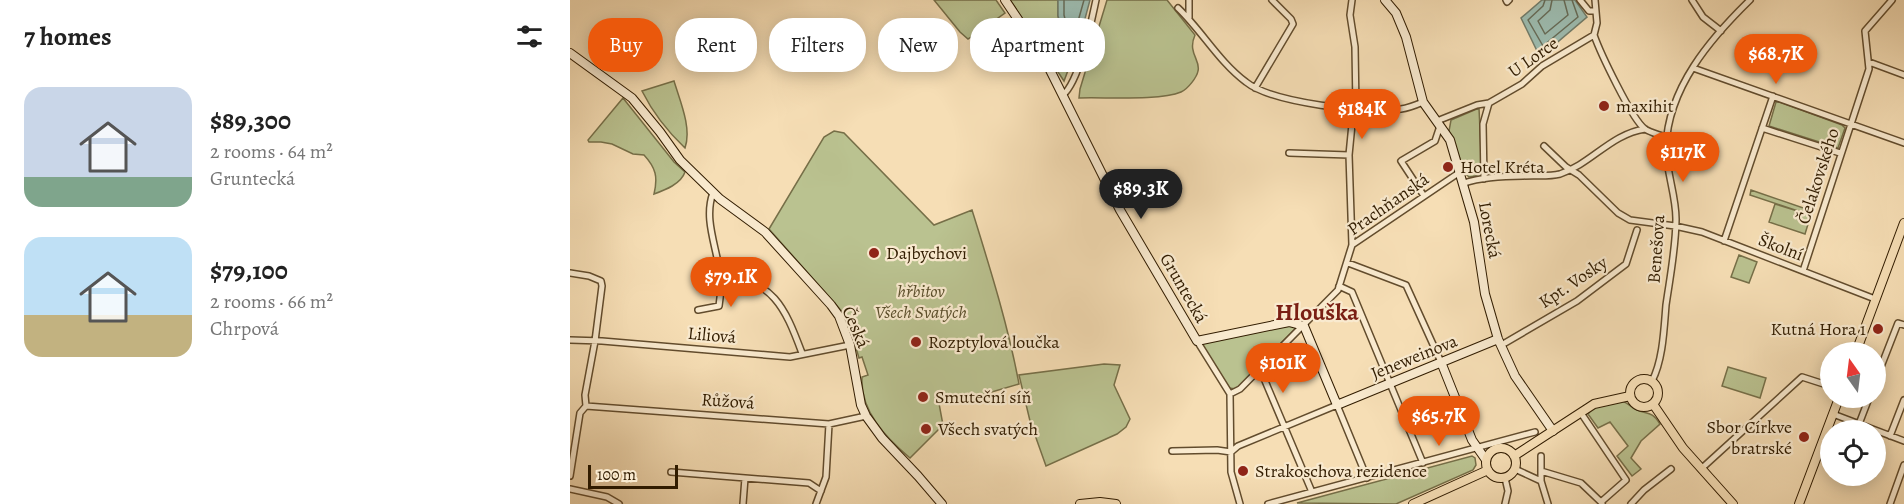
<!DOCTYPE html>
<html lang="en">
<head>
<meta charset="utf-8">
<style>
  :root { --surface:#fff; --page:#f2f2f2; --text:#222; --muted:#767676; --accent:#ea580c }
  body { margin:0; font-family:Alegreya,serif; background:var(--page); color:var(--text); height:100vh; display:flex; flex-direction:column; font-size:22px; white-space:nowrap }
  * { box-sizing:border-box; margin:0 }
  p { font-size:20px; color:var(--muted) }
  .icon { flex:none; width:33px; height:33px; fill:none; stroke:currentColor; stroke-width:2; stroke-linecap:round; stroke-linejoin:round }
  .map { position:relative; flex:1; overflow:hidden }
  .drawer { display:flex; flex-direction:column; background:var(--surface); width:570px }
  .drawer>* { flex:none }
  .guide { position:absolute; left:18px; top:18px; width:570px; height:54px; display:flex; gap:12px }
  .needle { width:39px; rotate:346deg }
  .controls { position:absolute; left:1250px; top:342px; display:grid; gap:12px }
  .controls a { display:grid; place-items:center; width:66px; height:66px; border-radius:50%; background:var(--surface); box-shadow:0 3px 15px #0003; font-size:30px }
  .scale { position:absolute; left:18px; bottom:15px; width:90px; box-sizing:border-box; padding-left:6px; border:3px solid #311c00; border-top:0; font-size:16px; line-height:21px; white-space:nowrap; color:#311c00; -webkit-text-stroke:4px #f9eacf; paint-order:stroke }
  .price { position:absolute; translate:-50% -51px; padding:0 14px; border-radius:21px; background:var(--accent); color:#fff; font-size:20px; line-height:39px; filter:drop-shadow(0 2px 3px #0008) }
  .price::after { content:''; position:absolute; left:50%; top:36px; width:18px; height:14px; margin-left:-9px; background:inherit; clip-path:polygon(0 0,100% 0,50% 100%) }
  .price.active { background:#222; color:#fff }
  ul { padding:0; list-style:none }
  li { display:flex; align-items:center; gap:18px; height:150px; padding:0 24px }
  li span { display:grid; place-items:center; flex:none; width:168px; height:120px; border-radius:18px; color:#555 }
  li>.icon { margin-inline-start:auto }
  span .icon { width:72px; height:72px; fill:#fffc; stroke-width:1 }
  li b { font-size:26px }
  h2 { display:flex; justify-content:space-between; align-items:center; height:72px; padding:0 24px; font-size:26px }
  .pill { padding:0 21px; border-radius:24px; background:var(--surface); box-shadow:0 3px 15px #0003; font-size:21px; line-height:54px }
  .pill.active { background:var(--accent); color:#fff }
  main { display:flex; flex:1; min-height:0 }
  .map>svg:first-child { display:block }
  .green { fill:#bac290; stroke:#766f48; stroke-width:1.5 }
  .water { fill:#9dbcb0; stroke:#727c6a; stroke-width:1.5 }
  .lines { fill:none; stroke-linecap:round; stroke-linejoin:round }
  .shore { stroke:#676c58; stroke-width:1.5 }
  .street-casing { stroke:#624c2d; stroke-width:8 }
  .secondary-casing { stroke:#311c00; stroke-width:10 }
  .primary-casing { stroke:#311c00; stroke-width:10 }
  .street { stroke:#f9eacf; stroke-width:5 }
  .secondary { stroke:#f9eacf; stroke-width:8 }
  .primary { stroke:#f6deb5; stroke-width:8 }
  .poi-dot { fill:#8f2418; stroke:#f9eacf; stroke-width:2 }
  .labels { text-anchor:middle; stroke-width:4.5; stroke-linejoin:round; paint-order:stroke }
  .street-label { font-size:18px; fill:#311c00; stroke:#f9eacf }
  .poi-label { font-size:18px; fill:#311c00; stroke:#f9eacf; text-anchor:start }
  .park-label { font-size:18px; font-style:italic; fill:#5a4e2b; stroke:#f9eacf }
  .district-label { font-size:24px; font-weight:bold; fill:#7a1f14; stroke:#f9eacf }
</style>
</head>
<body>
<main>
<section class="drawer">
<h2>7 homes<svg class="icon" aria-label="filters" viewBox="0 0 24 24"><path d="M4 7h16M4 17h16"/><circle cx="9" cy="7" r="2"/><circle cx="15" cy="17" r="2"/></svg></h2>
<ul>
<li><span style="background:linear-gradient(#c9d6e8 75%,#7fa58c 0)"><svg class="icon" aria-label="home" viewBox="0 0 24 24"><path d="M3 11l9-7 9 7M6 9v11h12V9"/></svg></span><div><b>$89,300</b><p>2 rooms · 64 m²</p><p>Gruntecká</p></div></li>
<li><span style="background:linear-gradient(#bfe0f5 65%,#c2b280 0)"><svg class="icon" aria-label="home" viewBox="0 0 24 24"><path d="M3 11l9-7 9 7M6 9v11h12V9"/></svg></span><div><b>$79,100</b><p>2 rooms · 66 m²</p><p>Chrpová</p></div></li>
</ul>
</section>
<div class="map">
<svg width="1334" height="504" viewBox="0 0 1334 504">
  <rect width="100%" height="100%" fill="#f6deb5"/>
  <filter id="stains"><feTurbulence type="fractalNoise" baseFrequency=".00333" numOctaves="4"/><feColorMatrix values="0 0 0 0 .2 0 0 0 0 .09 0 0 0 0 .02 0 0 0 .5 -.17"/></filter>
  <radialGradient id="worn" r=".72"><stop offset=".6" stop-color="#630" stop-opacity="0"/><stop offset="1" stop-color="#630" stop-opacity=".3"/></radialGradient>
  <path class="green" d="M364,0h62l9,13 -37,26 -8,-7z
    M440,0h48v16l6,22 15,3 -15,40z
    M537,0h60l28,35c-8,18 6,25 3,36 -1,6 -10,18 -17,21 -21,9 -76,5 -102,6l1,-9z
    M104,81c6,20 18,47 11,67 -18,-17 -32,-35 -43,-57z
    M53,98l51,64 11,10c-4,12 -20,18 -31,22 4,-17 2,-26 -10,-39l-11,-1 -21,-10 -11,-2h-12l-1,-2z
    M1206,102h4l62,23 3,3 -7,20 -69,-22z
    M909,108l3,67 -13,2 -3,-3 -17,-43 2,-11z
    M264,131l10,2 90,92 38,-15c18,58 36,115 47,174l-68,20 -2,-9 -11,3 5,27 -33,33c-24,-20 -50,-47 -48,-81l6,-2 -6,-18 -3,1 -3,-10 3,-1 -3,-7h-3l-7,-24 -77,-87 55,-92z
    M1181,190l61,21 -7,23 -36,-12 6,-18 29,9 -54,-18z
    M1169,255l18,7 -8,21 -18,-6z
    M719,325l8,2 -61,62 -7,-1 -27,-43 1,-2z
    M534,364l16,1 -6,20 16,34 -4,8 -9,7 -71,32 -16,-45 -11,-46z
    M1158,367l38,11 -6,20 -38,-12z
    M1052,401c6,2 8,5 13,8 12,6 16,1 25,15l-19,17 -10,17 10,11 -9,7 -15,-20 11,-10 -18,-24 -12,6 -10,-14 5,-6z
    M902,456l3,2 1,7 -3,5 -77,34 -99,-1z"/>
  <path class="water" d="M488,0h32l-11,41 -15,-3 -6,-22z
    M972,0h33l12,17 -47,40 -19,-39z"/>
  <g class="lines">
    <path class="shore" d="M494,0v15l4,16 5,3 2,-2 9,-32
      M975,0l-2,6 -15,14 15,26 35,-29 -6,-17
      M982,0l-2,10 -12,11 7,13 23,-19 -4,-15"/>
    <g class="street-casing">
      <path id="street" d="M936,0l1,2 2,-2
        M1010,0l9,11h7
        M1025,0l2,23 -3,12c6,17 38,85 51,94 6,4 16,6 22,9
        M1122,0l11,17 18,14
        M608,8c24,23 41,54 68,74 26,21 122,32 155,27 8,-1 15,-4 22,-7
        M619,18v-18
        M1299,62l35,13
        M1123,68l211,75
        M685,88l38,-64 -2,-5 -19,-19
        M493,95c17,-15 28,-72 33,-95
        M867,121l40,-16 12,-2
        M1192,128l78,25
        M974,146l22,21 13,8 39,38 12,7 45,6 27,6 173,67
        M719,153l60,2
        M914,179l-1,-55 6,-21 33,-19 20,-18 52,-31
        M894,183c19,-6 39,-7 59,-7 12,-1 25,1 37,-2 31,-10 51,-40 85,-45
        M854,196l-23,-35 34,-20 5,-15
        M1154,241l49,-145
        M782,245l108,-73
        M778,263l58,22 35,77
        M150,271c54,12 64,34 82,82
        M1233,271l66,-202 -4,-38 27,-31
        M0,273l19,3 12,5 1,5 -7,55 -10,54 1,11 -6,7 -10,63
        M769,286l13,6 71,171
        M128,310l21,-4c2,-12 2,-26 0,-38 -4,-25 -15,-51 -6,-75
        M0,340l32,1 188,16 60,-12
        M627,341l33,53
        M935,343l72,-42 49,-37 11,-34
        M690,369l52,123
        M1082,381c11,-21 12,-52 14,-76 4,-28 10,-58 10,-86 0,-24 -10,-48 -10,-72 2,-59 44,-108 84,-147
        M1305,382l23,-59 6,2
        M660,394l10,-5 98,-99 14,-45 -3,-90 4,-41 3,-6 -1,-61 -5,-32 2,-15
        M660,394l1,78 9,32
        M16,406l243,18 37,-8
        M1011,413l45,67 -25,22
        M1263,414l71,27
        M1289,424l10,-26
        M1320,436l14,-36
        M602,451l45,-1 14,2 7,-6 99,-41 30,73
        M971,456v25l7,23
        M945,469l26,12
        M1131,469l101,-92 28,9
        M971,471l40,12 21,20
        M101,472l138,11 12,8
        M0,489l37,8 12,7
        M173,504l2,-26
        M246,504l10,-27 3,-53
        M698,504l267,-72
        M935,504l3,-13 -3,-13
        M1061,504l13,-14 27,-21
        M1320,504l14,-39"/>
    </g>
    <g class="secondary-casing">
      <path id="secondary" d="M435,0l39,58 76,152 77,131 92,-19 15,4 33,79 161,-66
        M815,0l11,13 10,24 17,65 27,38 24,82 11,72 13,45 17,37 38,55
        M0,53l62,45 28,34 20,28 40,39 45,33 66,73 8,11 11,29 11,60 5,11 16,22 36,38 24,28
        M871,362l31,78 14,20"/>
    </g>
    <g class="primary-casing">
      <path id="primary" d="M1286,352l48,-129
        M1060 393a14 14 0 1 1 28 0a14 14 0 1 1-28 0Z
        M1083,404l30,44 50,56
        M916 463a15 15 0 1 1 30 0a15 15 0 1 1-30 0Z
        M944,456l80,-52 36,-8
        M510,504l20,-2 16,2
        M843,504l75,-34
        M1229,504l40,-106"/>
    </g>
    <use href="#street" class="street"/>
    <use href="#secondary" class="secondary"/>
    <use href="#primary" class="primary"/>
  </g>
  <g class="poi-dot">
    <circle cx="1034" cy="106" r="6"/>
    <circle cx="878" cy="167" r="6"/>
    <circle cx="304" cy="253" r="6"/>
    <circle cx="1308" cy="329" r="6"/>
    <circle cx="346" cy="342" r="6"/>
    <circle cx="353" cy="397" r="6"/>
    <circle cx="356" cy="429" r="6"/>
    <circle cx="1234" cy="437" r="6"/>
    <circle cx="673" cy="471" r="6"/>
  </g>
  <g class="labels">
    <g class="street-label">
      <text transform="translate(963 57) rotate(-35)" y="6">U Lorce</text>
      <text transform="translate(1248 176) rotate(-72)" y="6">Čelakovského</text>
      <text transform="translate(818 204) rotate(-35)" y="6">Prachňanská</text>
      <text transform="translate(920 230) rotate(79)" y="6">Lorecká</text>
      <text transform="translate(1211 247) rotate(21)" y="6">Školní</text>
      <text transform="translate(1086 249) rotate(-86)" y="6">Benešova</text>
      <text transform="translate(1003 282) rotate(-34)" y="6">Kpt. Vosky</text>
      <text transform="translate(614 288) rotate(60)" y="6">Gruntecká</text>
      <text transform="translate(286 327) rotate(67)" y="6">Česká</text>
      <text transform="translate(142 335) rotate(5)" y="6">Liliová</text>
      <text transform="translate(844 357) rotate(-22)" y="6">Jeneweinova</text>
      <text transform="translate(158 401) rotate(4)" y="6">Růžová</text>
    </g>
    <g class="poi-label">
      <text x="1046" y="112">maxihit</text>
      <text x="890" y="173">Hotel Kréta</text>
      <text x="316" y="259">Dajbychovi</text>
      <text x="1296" y="335" text-anchor="end">Kutná Hora 1</text>
      <text x="358" y="348">Rozptylová loučka</text>
      <text x="365" y="403">Smuteční síň</text>
      <text x="1222" y="433" text-anchor="end">Sbor Církve<tspan x="1222" dy="21">bratrské</tspan></text>
      <text x="368" y="435">Všech svatých</text>
      <text x="685" y="477">Strakoschova rezidence</text>
    </g>
    <g class="park-label">
      <text x="351" y="297">hřbitov<tspan x="351" dy="21">Všech Svatých</tspan></text>
    </g>
    <g class="district-label">
      <text x="747" y="320">Hlouška</text>
    </g>
  </g>
  <rect width="100%" height="100%" filter="url(#stains)"/>
  <rect width="100%" height="100%" fill="url(#worn)"/>
</svg>
<div class="controls">
<a><svg class="needle" viewBox="-14 -14 28 28"><path d="M0-13l5 13h-10z" fill="#e53935"/><path d="M0 13l5-13h-10z" fill="#767676"/></svg></a>
<a><svg class="icon" aria-label="locate" viewBox="0 0 24 24"><circle cx="12" cy="12" r="6"/><path d="M12 2v4M12 18v4M2 12h4M18 12h4"/></svg></a>
</div>
<div class="scale">100 m</div>
<b class="price" style="left:1206px;top:85px">$68.7K</b>
<b class="price" style="left:792px;top:140px">$184K</b>
<b class="price" style="left:1113px;top:183px">$117K</b>
<b class="price active" style="left:571px;top:220px">$89.3K</b>
<b class="price" style="left:161px;top:308px">$79.1K</b>
<b class="price" style="left:713px;top:394px">$101K</b>
<b class="price" style="left:869px;top:447px">$65.7K</b>
<div class="guide">
<a class="pill active">Buy</a>
<a class="pill">Rent</a>
<a class="pill">Filters</a>
<a class="pill">New</a>
<a class="pill">Apartment</a>
</div>
</div>
</main>
</body>
</html>
